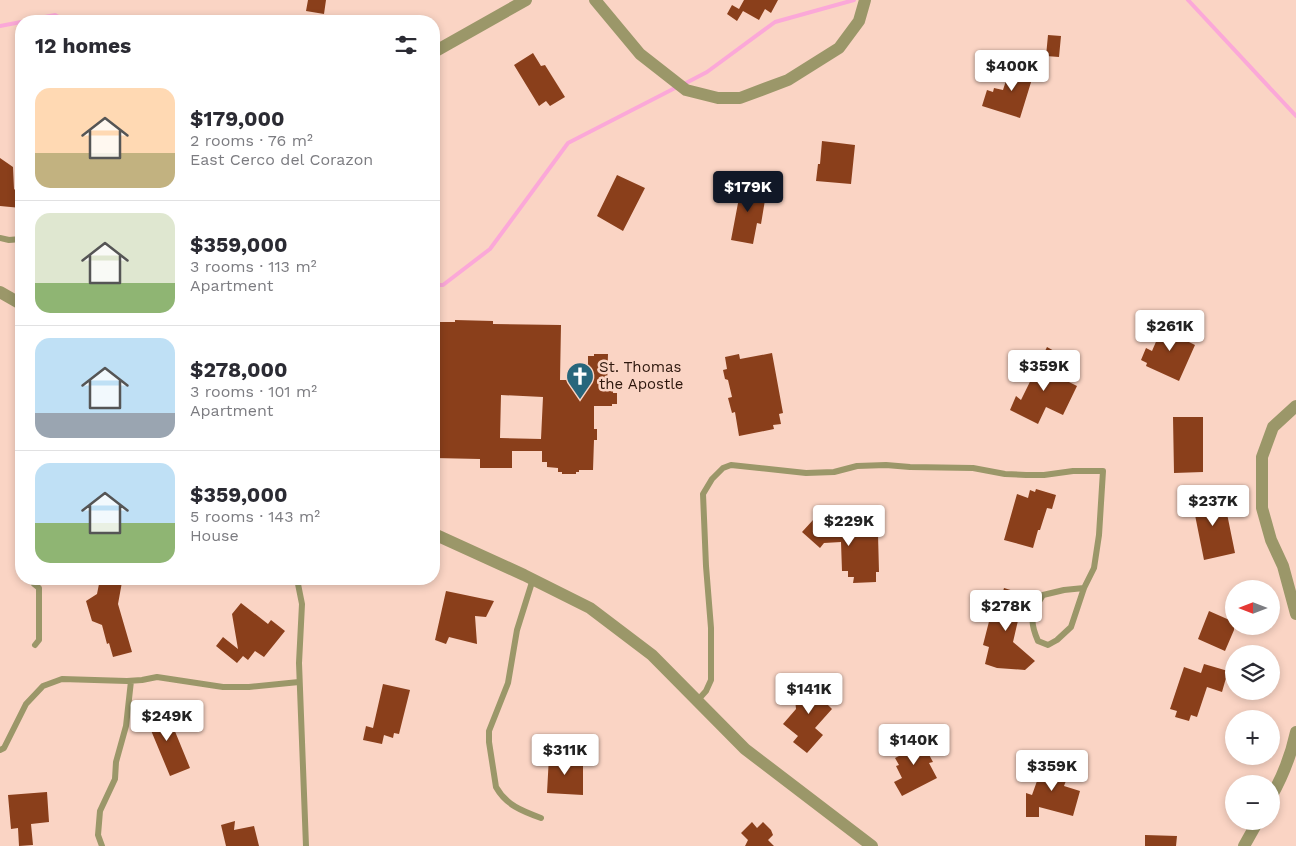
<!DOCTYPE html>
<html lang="en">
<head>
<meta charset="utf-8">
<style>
  :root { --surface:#fff; --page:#f7f7f7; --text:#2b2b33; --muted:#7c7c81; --line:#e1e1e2; --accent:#111827 }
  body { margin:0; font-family:"Work Sans",sans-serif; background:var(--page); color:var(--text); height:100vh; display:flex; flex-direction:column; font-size:19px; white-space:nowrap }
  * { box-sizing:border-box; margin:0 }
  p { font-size:16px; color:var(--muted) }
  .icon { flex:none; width:28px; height:28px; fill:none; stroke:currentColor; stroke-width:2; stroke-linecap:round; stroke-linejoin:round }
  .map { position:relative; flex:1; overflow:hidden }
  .side { position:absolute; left:15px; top:15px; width:425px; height:570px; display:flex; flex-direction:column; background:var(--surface); border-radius:20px; box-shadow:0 2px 8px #0003 }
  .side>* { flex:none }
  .needle { width:32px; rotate:270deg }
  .buttons { position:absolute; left:1225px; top:580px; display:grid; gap:10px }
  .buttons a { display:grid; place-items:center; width:55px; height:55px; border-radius:50%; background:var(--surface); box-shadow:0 2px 8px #0003; font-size:25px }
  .price { position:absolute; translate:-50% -42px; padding:0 11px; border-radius:5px; background:#fff; color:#222; font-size:16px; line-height:32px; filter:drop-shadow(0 1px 2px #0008) }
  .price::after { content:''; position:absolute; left:50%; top:30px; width:15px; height:11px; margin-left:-8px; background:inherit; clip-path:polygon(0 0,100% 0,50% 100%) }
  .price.on { background:var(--accent); color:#fff }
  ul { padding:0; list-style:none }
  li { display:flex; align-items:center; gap:15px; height:125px; padding:0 20px }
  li+li { border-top:1px solid var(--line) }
  li span { display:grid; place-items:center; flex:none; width:140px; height:100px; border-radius:15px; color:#555 }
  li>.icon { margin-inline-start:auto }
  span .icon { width:60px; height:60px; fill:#fffc; stroke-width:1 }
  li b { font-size:21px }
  h2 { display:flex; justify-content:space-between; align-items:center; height:60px; padding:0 20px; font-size:21px }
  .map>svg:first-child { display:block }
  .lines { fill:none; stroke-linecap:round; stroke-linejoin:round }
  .stream { stroke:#fba8d8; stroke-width:4 }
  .building { fill:#8a3f1b; fill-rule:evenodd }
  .lane { stroke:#9b9769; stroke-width:6 }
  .street { stroke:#9b9769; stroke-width:12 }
  .labels { text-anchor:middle; stroke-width:5; stroke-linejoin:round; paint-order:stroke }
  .poi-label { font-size:15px; fill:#2d170d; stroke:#fad4c4; text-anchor:start }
</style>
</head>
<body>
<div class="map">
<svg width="1296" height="846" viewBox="0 0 1296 846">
  <rect width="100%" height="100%" fill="#fad4c4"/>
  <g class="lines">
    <path class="stream" d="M1188,0l108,116
      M25,21l30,-6 10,6
      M0,26l21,-4
      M684,84l23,-12 68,-50 79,-22
      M434,285h9l47,-36 78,-106 109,-56"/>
  </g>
  <path class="building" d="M308,0h18l-2,14 -18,-3z
    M744,0h34l-7,13 -6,-4 -6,11 -16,-9 -6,10 -10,-7 5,-9 7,4z
    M1048,35l13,1 -2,21 -13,-1z
    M533,53l8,13 4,-1 20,32 -15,9 -4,-5 -7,5 -25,-41z
    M1022,62l14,4 -16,52 -38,-12 5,-16 6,2 1,-4 9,2 8,-25 9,3z
    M822,141l33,4 -4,39 -35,-3 2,-17h2z
    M0,158l13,9 1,22 7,6v13l-21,-2z
    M617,175l28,13 -22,43 -26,-15z
    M742,182l22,4 -3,13 4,1 -4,24 -4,-1 -4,21 -22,-4z
    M455,320l38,1v3l68,1 -1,55h28v-24h6v-2h14l-1,35h6v4h4v11h-5v2h-18v23h3v11h-3l-1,30h-14v2h-3v2h-14v-2h-4v-4l-11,-1v-5h-5v-11h-30v17h-32v-9l-46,-1v-136h21zM501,395l42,2 -2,42 -41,-1z
    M1177,321l13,5 -4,8 3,1 -2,6 8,4 -16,36 -33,-15 1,-3 -6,-3 5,-12 6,3 9,-21 10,5z
    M1047,347l9,5 -9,19 30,15 -14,29 -17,-8 -8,17 -28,-14 6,-14 5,4z
    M772,353l11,60 -4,1 2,10 -8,1 1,4 -35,7 -4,-24 -3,1 -4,-15 4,-1 -4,-17 -3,-1 -2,-9 4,-1 -2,-12 14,-3 1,5z
    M1173,417h30v55l-29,1z
    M1036,489l20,6 -4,14 -5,-1 -7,22h-2l-5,18 -29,-8 13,-46 11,4 2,-8 5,2z
    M1223,494l12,59 -31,7 -12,-60z
    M829,513h15v6h9l1,15h24l1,38h-3v10l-23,1 1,-6h-6v-6h-6l-1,-29 -17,1 -4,5 -18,-16 11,-12 16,14z
    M100,579h7l15,3 -4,22 14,48 -19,5 -4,-14 -2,1 -5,-19 -10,-4 -6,-20 11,-7z
    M1004,588l26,8 -5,17 -5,-1 -7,30 22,19 -10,9 -28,-2 -12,-4 4,-17 -6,-2 13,-51 6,1z
    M446,591l48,10 -8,16 -11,-1 2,28 -28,-7 -3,7 -11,-4z
    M241,603l27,21 3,-4 14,11 -21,26 -9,-6 -7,9 -5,-4 -6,7 -21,-17 7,-9 15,12 -6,-35z
    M1209,611l25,11v8l-9,21 -27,-12z
    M1204,664l24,7 -6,21 -15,-5 -10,30 -6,-2 -2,6 -14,-4 2,-6 -7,-2 14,-42 17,6z
    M811,679l22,20 -5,6 4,4 -17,19 8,7 -16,18 -14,-11 5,-6 -15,-12 13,-15 -2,-20 10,-1z
    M383,684l27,6 -11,44 -5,-1 -1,5 -9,-3 -2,9 -19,-4 3,-14 7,2z
    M165,707l25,61 -20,8 -25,-60z
    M919,736l14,26 -4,1 8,15 -35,18 -8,-14 8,-4 -6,-12 3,-1 -4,-7 4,-2 -4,-7z
    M549,756l34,3v36l-36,-2z
    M1046,756l12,5 -2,7 13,5 -5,13 16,5 -7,25 -34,-9v10h-13v-24l6,2z
    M47,792l2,30 -18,2 2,21 -14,1 -1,-18 -7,1 -3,-34z
    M235,821l-1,9 20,-4 5,20h-33l-5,-21z
    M752,822l5,6 6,-6 8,8 2,5 -5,5 6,6h-29l3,-6 -7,-7z
    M1145,835l32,1 -1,10h-31z"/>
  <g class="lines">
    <path class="lane" d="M0,238l9,2 12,-1
      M297,579l5,25 -3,59 7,183
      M533,579l-16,51 -9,53 -19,48v11l7,45c10,18 26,24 45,31
      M34,584l5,4v52l-4,5
      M697,701l9,-10 5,-11v-52l-5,-62 -3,-72 9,-15 11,-11 8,-3 75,8 28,-1 23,-6 29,-1 24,2 63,1 32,6 21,1h18l29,-4h30l-4,64 -5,33 -10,20 -13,39 -14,13 -9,5 -10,-4c-9,-21 -7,-27 5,-46l21,-5 20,-2
      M0,750l4,-2 22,-44 17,-18 19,-7 65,2 15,-1 15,-3 66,10h26l50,-5
      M102,846l-4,-11 2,-24 15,-32 1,-17 10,-36 5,-45"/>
    <path class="street" d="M595,0l45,54 46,36 32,8h22l48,-18 51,-32 20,-27 6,-21
      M434,52l92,-52
      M0,292l21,12
      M1296,406l-23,21 -11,30v51l9,32 12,26 13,48
      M434,534l90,41 66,33 62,47 93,94 127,97
      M1271,797c12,-21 20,-42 25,-65
      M1244,846l14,-25"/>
  </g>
  <defs>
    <g id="church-pin" transform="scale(1.4375)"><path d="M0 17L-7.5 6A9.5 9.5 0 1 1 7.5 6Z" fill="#27667c" stroke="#fad4c4"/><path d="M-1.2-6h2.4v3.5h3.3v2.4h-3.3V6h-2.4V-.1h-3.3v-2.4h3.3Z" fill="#fff"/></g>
  </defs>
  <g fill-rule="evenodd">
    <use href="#church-pin" x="580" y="376"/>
  </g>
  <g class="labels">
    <g class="poi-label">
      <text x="599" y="372">St. Thomas<tspan x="599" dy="17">the Apostle</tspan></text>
    </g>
  </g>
</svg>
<div class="buttons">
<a><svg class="needle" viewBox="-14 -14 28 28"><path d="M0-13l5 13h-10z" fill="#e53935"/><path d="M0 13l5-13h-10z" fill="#7c7c81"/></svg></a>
<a><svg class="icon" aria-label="layers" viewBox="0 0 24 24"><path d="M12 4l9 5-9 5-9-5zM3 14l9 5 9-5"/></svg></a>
<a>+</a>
<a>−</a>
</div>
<b class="price" style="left:1012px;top:92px">$400K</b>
<b class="price on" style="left:748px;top:213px">$179K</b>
<b class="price" style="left:1170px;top:352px">$261K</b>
<b class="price" style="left:1044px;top:392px">$359K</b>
<b class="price" style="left:1213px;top:527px">$237K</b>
<b class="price" style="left:849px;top:547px">$229K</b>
<b class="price" style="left:1006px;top:632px">$278K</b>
<b class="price" style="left:809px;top:715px">$141K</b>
<b class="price" style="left:167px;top:742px">$249K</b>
<b class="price" style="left:914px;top:766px">$140K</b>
<b class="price" style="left:565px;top:776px">$311K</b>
<b class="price" style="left:1052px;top:792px">$359K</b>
<section class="side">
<h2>12 homes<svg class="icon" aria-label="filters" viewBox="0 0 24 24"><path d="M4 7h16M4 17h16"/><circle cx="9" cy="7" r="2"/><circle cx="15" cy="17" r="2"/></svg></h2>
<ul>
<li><span style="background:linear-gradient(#ffd9b3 65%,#c2b280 0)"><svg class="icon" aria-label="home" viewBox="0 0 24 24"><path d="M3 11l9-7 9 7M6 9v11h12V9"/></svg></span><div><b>$179,000</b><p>2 rooms · 76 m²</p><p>East Cerco del Corazon</p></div></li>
<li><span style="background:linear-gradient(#dfe7d0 70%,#8fb573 0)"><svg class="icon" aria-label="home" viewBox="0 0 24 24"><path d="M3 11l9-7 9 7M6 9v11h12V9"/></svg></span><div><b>$359,000</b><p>3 rooms · 113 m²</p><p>Apartment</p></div></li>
<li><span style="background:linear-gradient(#bfe0f5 75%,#9aa5b1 0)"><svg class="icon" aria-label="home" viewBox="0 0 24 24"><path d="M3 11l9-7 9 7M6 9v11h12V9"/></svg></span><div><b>$278,000</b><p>3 rooms · 101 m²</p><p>Apartment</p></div></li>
<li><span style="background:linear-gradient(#bfe0f5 60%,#8fb573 0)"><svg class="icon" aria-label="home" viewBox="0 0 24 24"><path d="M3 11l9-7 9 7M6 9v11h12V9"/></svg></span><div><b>$359,000</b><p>5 rooms · 143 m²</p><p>House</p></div></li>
</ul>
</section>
</div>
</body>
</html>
